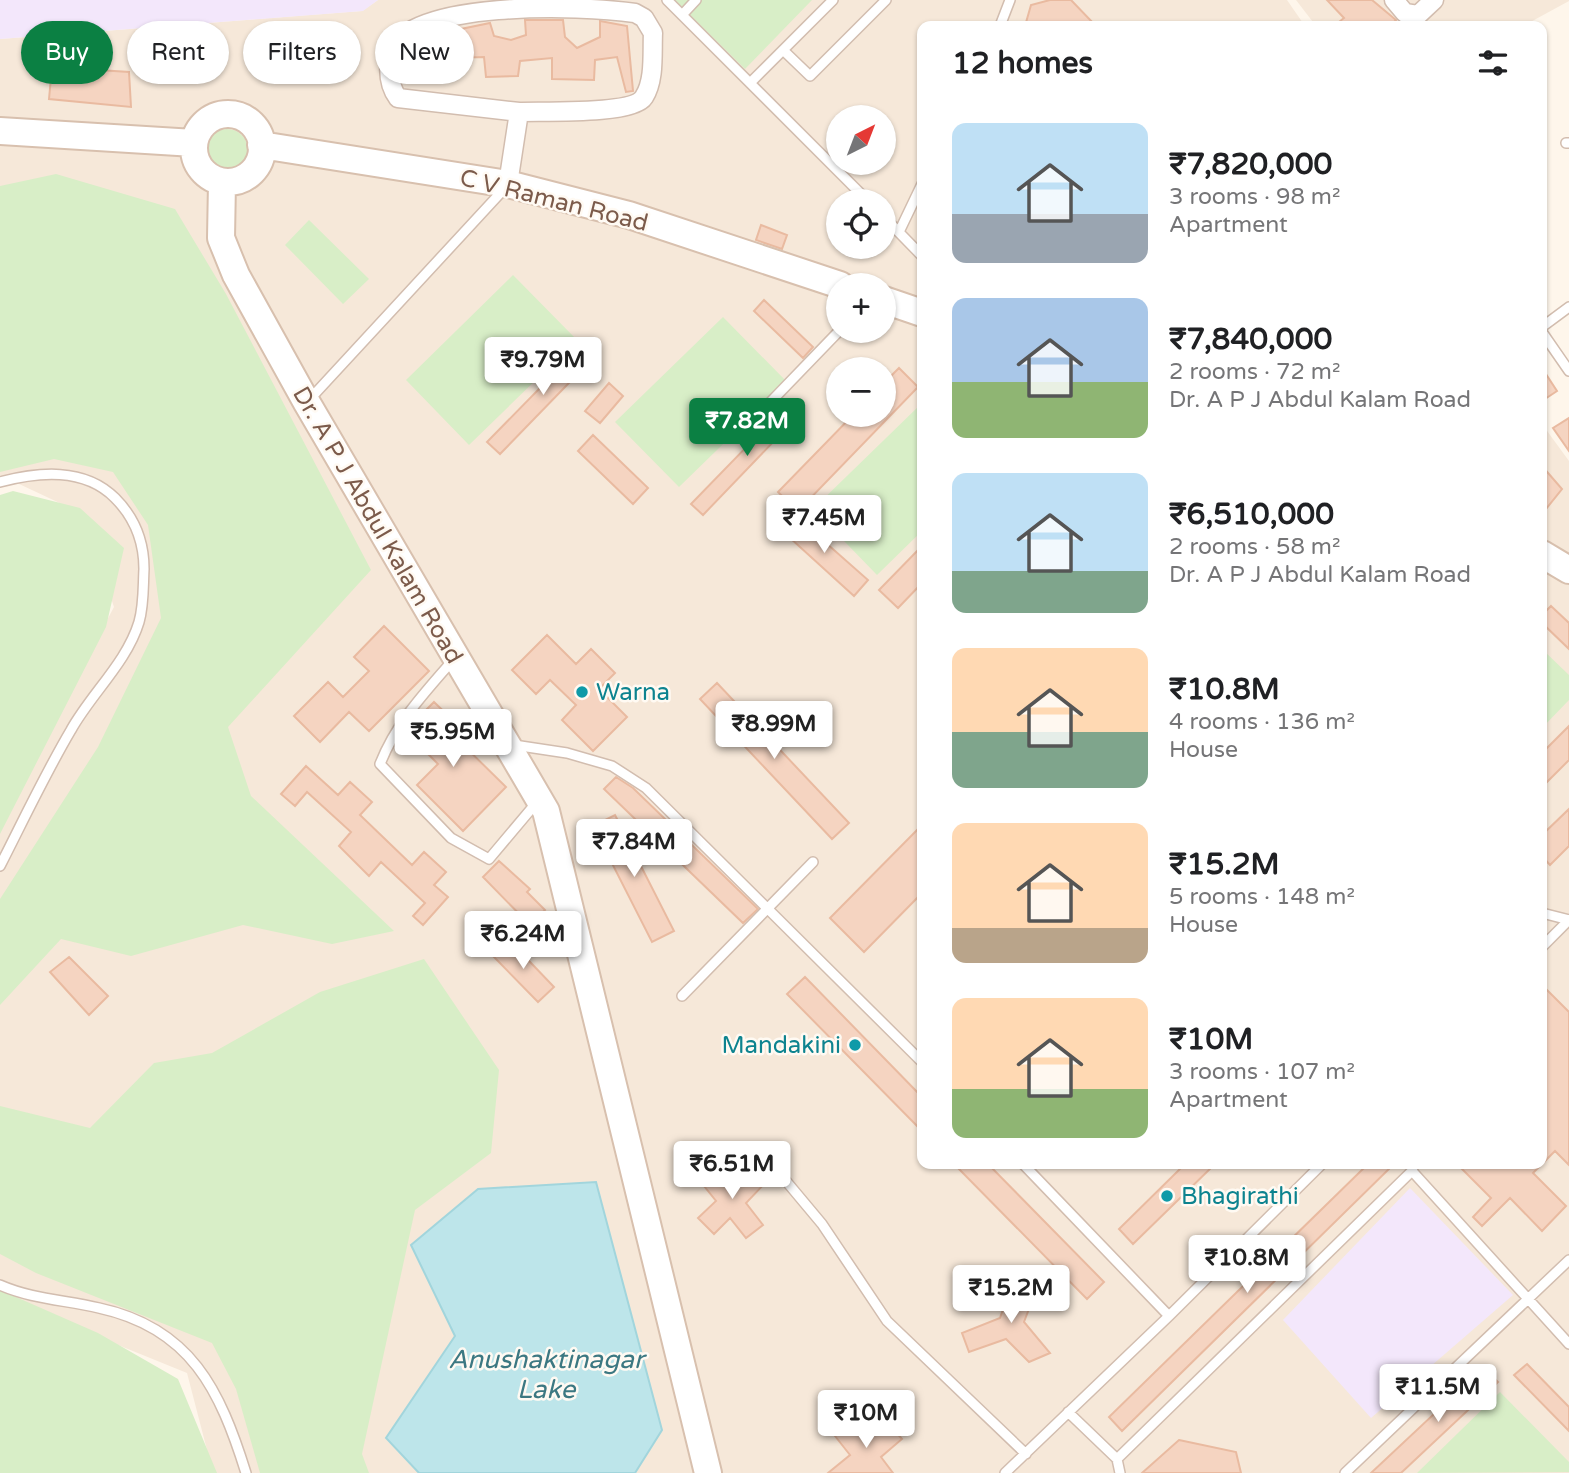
<!DOCTYPE html>
<html lang="en">
<head>
<meta charset="utf-8">
<style>
  :root { --surface:#fff; --page:#f6f6f6; --text:#202124; --muted:#757577; --accent:#0b8043 }
  body { margin:0; font-family:"Varela Round",sans-serif; background:var(--page); color:var(--text); height:100vh; display:flex; flex-direction:column; font-size:26px; white-space:nowrap }
  * { box-sizing:border-box; margin:0 }
  p { font-size:23px; color:var(--muted) }
  .icon { flex:none; width:38px; height:38px; fill:none; stroke:currentColor; stroke-width:2; stroke-linecap:round; stroke-linejoin:round }
  .map { position:relative; flex:1; overflow:hidden }
  .details { position:absolute; left:917px; top:21px; width:630px; height:1148px; display:flex; flex-direction:column; background:var(--surface); border-radius:14px; box-shadow:0 2px 5px #0004 }
  .details>* { flex:none }
  .banner { position:absolute; left:21px; top:21px; width:665px; height:63px; display:flex; gap:14px }
  .needle { width:46px; rotate:42deg }
  .fabs { position:absolute; left:826px; top:105px; display:grid; gap:14px }
  .fabs a { display:grid; place-items:center; width:70px; height:70px; border-radius:50%; background:var(--surface); box-shadow:0 2px 5px #0004; font-size:35px }
  .price { position:absolute; translate:-50% -60px; padding:0 16px; border-radius:7px; background:#fff; color:#222; font-size:23px; line-height:46px; filter:drop-shadow(0 2px 4px #0008) }
  .price::after { content:''; position:absolute; left:50%; top:42px; width:21px; height:16px; margin-left:-10px; background:inherit; clip-path:polygon(0 0,100% 0,50% 100%) }
  .price.on { background:var(--accent); color:#fff }
  ul { padding:0; list-style:none }
  li { display:flex; align-items:center; gap:21px; height:175px; padding:0 35px }
  li span { display:grid; place-items:center; flex:none; width:196px; height:140px; border-radius:14px; color:#555 }
  li>.icon { margin-inline-start:auto }
  span .icon { width:84px; height:84px; fill:#fffc; stroke-width:1 }
  li b { font-size:30px }
  h2 { display:flex; justify-content:space-between; align-items:center; height:84px; padding:0 35px; font-size:30px }
  .tag { padding:0 24px; border-radius:32px; background:var(--surface); box-shadow:0 2px 5px #0004; font-size:24px; line-height:63px }
  .tag.on { background:var(--accent); color:#fff }
  .map>svg:first-child { display:block }
  .residential { fill:#f6e8d9; fill-rule:evenodd }
  .education { fill:#f3e7fb }
  .green { fill:#d8eec7 }
  .water { fill:#bde5ea; stroke:#a2d5dc; stroke-width:2 }
  .building { fill:#f5d4c1; stroke:#e9baa0; stroke-width:2 }
  .lines { fill:none; stroke-linecap:round; stroke-linejoin:round }
  .lane-casing { stroke:#d2bdaf; stroke-width:12 }
  .street-casing { stroke:#d2bdaf; stroke-width:21 }
  .secondary-casing { stroke:#d8c0ae; stroke-width:30 }
  .lane { stroke:#fff; stroke-width:9 }
  .street { stroke:#fff; stroke-width:18 }
  .secondary { stroke:#fff; stroke-width:26 }
  .culture-dot { fill:#0f9aa8; stroke:#fffaf3; stroke-width:2.5 }
  .labels { text-anchor:middle; stroke-width:5; stroke-linejoin:round; paint-order:stroke }
  .street-label { font-size:24px; fill:#7c5b4b; stroke:#fffaf3 }
  .culture-label { font-size:24px; fill:#0d838f; stroke:#fffaf3; text-anchor:start }
  .water-label { font-size:26px; font-style:italic; fill:#3c7882; stroke:#fffaf3 }
</style>
</head>
<body>
<div class="map">
<svg width="1569" height="1473" viewBox="0 0 1569 1473">
  <rect width="100%" height="100%" fill="#fef6eb"/>
  <path class="residential" d="M378,0h909l18,26h-383v1138h620v-740l27,37v1012h-1356l-26,-100 -187,-76v-476l114,-214 -31,-93 -83,-39v-436l362,-28zM838,117h46v46h-46zM838,201h46v46h-46zM838,285h46v46h-46zM838,369h46v46h-46z
    M1296,0h273v1l-46,25h-207z"/>
  <path class="education" d="M0,0h378l-15,11 -363,28z
    M1410,1188l103,107 -142,123 -88,-98z"/>
  <path class="green" d="M675,0h137l-67,69z
    M206 150a21 21 0 1 1 42 0a21 21 0 1 1-42 0Z
    M56,174l119,35 51,85 145,276 -143,157 23,69 143,135 -62,13 -89,-19 -112,31 -70,-17 -61,66v-106l98,-152 63,-129 -13,-93 -35,-53 -59,-13 -54,13v-286z
    M309,220l60,59 -26,25 -58,-59z
    M513,275l64,65 -108,105 -63,-65z
    M723,317l64,65 -108,105 -64,-65z
    M921,404l1,127 -45,44 -64,-66z
    M13,491l67,17 44,40 -18,79 -106,207v-339z
    M1542,649l27,26v25l-27,28z
    M424,959l75,111 -8,83 -76,57 -53,244 7,19h-109l-24,-84 -24,-46 -176,-70 -36,-19v-148l90,22 64,-65 58,-10 108,-61z
    M0,1290l98,43 80,46 39,94h-217z
    M1500,1392l69,70v10l-152,1z"/>
  <path class="water" d="M596,1182l66,248 -27,43h-216l-33,-35 69,-102 -44,-91 67,-56z"/>
  <path class="building" d="M1050,0h21l25,26h-71l6,-21z
    M1327,0h45l24,20 -6,6h-56l10,-8z
    M525,20h38l2,17 12,11 23,-11v-16l27,5 6,65 -7,1 -9,-35 -22,3 -1,20 -42,-1v-21l-32,3 -2,15 -32,1 -2,-20 -32,1 -2,20 -39,-2 2,-32 14,-8 63,-13 4,13 17,4 15,-5z
    M52,67l77,5 2,35 -82,-8z
    M761,225l26,10 -5,14 -26,-9z
    M764,300l49,47 -10,11 -49,-47z
    M587,340l12,12 -99,102 -13,-12z
    M899,368l19,19 -120,124 -20,-19 75,-77h31v-32z
    M1542,368l15,23 -15,10z
    M609,383l14,13 -23,27 -15,-12z
    M792,400l11,11 -100,104 -12,-11z
    M1569,418v33l-16,-23z
    M593,435l55,53 -15,16 -55,-53z
    M1542,466l20,23 -20,25z
    M792,513l76,67 -14,16 -75,-68z
    M922,546v37l-24,25 -19,-18z
    M1551,606l18,17v26l-27,-26v-8z
    M384,626l45,45 -60,60 -20,-19 -29,30 -26,-26 34,-34 15,15 26,-26 -15,-14z
    M547,635l29,29 15,-15 24,24 -16,16 28,28 -34,34 -31,-31 14,-15 -26,-25 -14,14 -24,-24z
    M717,683l132,140 -17,16 -132,-140z
    M434,702l26,25 -8,7 54,53 -43,44 -46,-46 21,-21 -33,-33z
    M1569,726v34l-27,27v-34z
    M306,766l32,29 12,-13 22,20 -12,13 52,50 12,-13 22,20 -12,13 14,12 -25,28 -10,-9 12,-13 -44,-41 -12,14 -30,-30 12,-14 -44,-40 -12,14 -14,-12z
    M616,777l17,11 125,121 -15,14 -139,-134z
    M1569,809v37l-19,19 -8,-9v-21z
    M615,815l59,116 -22,11 -59,-116z
    M922,825v68l-58,59 -34,-34z
    M499,861l31,28 -3,3 18,18 -15,15 -47,-48z
    M509,940l45,47 -16,15 -45,-46z
    M69,957l39,39 -19,19 -39,-43z
    M805,977l117,120v34l-135,-137z
    M1542,985l27,27v153l-14,-14 -13,13z
    M954,1164h34l116,118 -17,17z
    M1185,1164h30l-82,80 -14,-15z
    M1368,1164h26l-272,267 -13,-14z
    M1457,1164h85l-9,9 33,33 -24,25 -32,-33 -28,28 -9,-9 18,-19z
    M752,1166l15,15 -21,22 17,22 -17,13 -16,-20 -16,16 -16,-16 18,-17 -16,-20 17,-13 15,18z
    M1014,1277l24,8 -14,37 26,31 -21,9 -23,-23 -37,13 -7,-19 38,-15z
    M1527,1364l42,43v24l-55,-56z
    M1483,1368l15,14 -97,91h-30z
    M853,1421l14,18 20,-17 15,17 -21,18 12,16h-65l22,-18 -15,-19z
    M1179,1440l57,12 5,21h-99z"/>
  <g class="lines">
    <g class="lane-casing">
      <path id="lane" d="M667,0l201,201
        M682,15l14,-15
        M1000,26l10,-26
        M783,50l27,26 76,-76
        M750,83l83,-83
        M1566,143h3
        M884,217l38,39
        M899,232l23,-48
        M1542,327l27,-20
        M1542,332l27,39
        M310,399l195,-211
        M756,417l83,-86
        M0,482c38,-10 84,-15 115,16 20,20 29,43 29,71 -1,18 0,36 -5,53 -12,40 -48,72 -68,108 -26,44 -48,91 -71,136
        M454,659c-29,33 -58,64 -74,105l71,74 38,21 48,-57
        M514,745l53,8 45,13 34,22 276,274
        M1542,913l27,7
        M1542,947l27,-27
        M682,996l131,-134
        M1023,1164l146,152
        M1414,1164l-2,7 157,173
        M776,1169l46,55 65,97 139,133
        M0,1285c32,14 65,15 99,23 92,20 121,82 147,165
        M1068,1412l49,47 3,14
        M1117,1459l295,-288
        M1005,1473l164,-157 153,-152
        M1345,1473l224,-213"/>
    </g>
    <g class="street-casing">
      <path id="street" d="M1394,0l11,13 13,2 16,-15
        M508,184l11,-72c24,-1 114,3 125,-15 11,-17 8,-44 9,-64l-9,-15 -9,-5c-54,-8 -230,-13 -244,40 -3,15 -3,32 7,45l121,14"/>
    </g>
    <g class="secondary-casing">
      <path id="secondary" d="M194 148a34 34 0 1 1 68 0a34 34 0 1 1-68 0Z
        M0,131l194,12
        M261,145l247,39 121,31 211,70
        M222,182l-1,56 15,37 71,128 239,408 162,662
        M884,300l38,13
        M1542,554l27,16"/>
    </g>
    <use href="#lane" class="lane"/>
    <use href="#street" class="street"/>
    <use href="#secondary" class="secondary"/>
  </g>
  <g class="culture-dot">
    <circle cx="582" cy="692" r="7"/>
    <circle cx="855" cy="1045" r="7"/>
    <circle cx="1167" cy="1196" r="7"/>
  </g>
  <g class="labels">
    <g class="street-label">
      <text transform="translate(554 200) rotate(14)" y="8">C V Raman Road</text>
      <text transform="translate(378 525) rotate(60)" y="8">Dr. A P J Abdul Kalam Road</text>
    </g>
    <g class="culture-label">
      <text x="596" y="700">Warna</text>
      <text x="841" y="1053" text-anchor="end">Mandakini</text>
      <text x="1181" y="1204">Bhagirathi</text>
    </g>
    <g class="water-label">
      <text x="546" y="1368">Anushaktinagar<tspan x="546" dy="30">Lake</tspan></text>
    </g>
  </g>
</svg>
<div class="fabs">
<a><svg class="needle" viewBox="-14 -14 28 28"><path d="M0-13l5 13h-10z" fill="#e53935"/><path d="M0 13l5-13h-10z" fill="#757577"/></svg></a>
<a><svg class="icon" aria-label="locate" viewBox="0 0 24 24"><circle cx="12" cy="12" r="6"/><path d="M12 2v4M12 18v4M2 12h4M18 12h4"/></svg></a>
<a>+</a>
<a>−</a>
</div>
<b class="price" style="left:543px;top:397px">₹9.79M</b>
<b class="price on" style="left:747px;top:458px">₹7.82M</b>
<b class="price" style="left:824px;top:555px">₹7.45M</b>
<b class="price" style="left:774px;top:761px">₹8.99M</b>
<b class="price" style="left:453px;top:769px">₹5.95M</b>
<b class="price" style="left:634px;top:879px">₹7.84M</b>
<b class="price" style="left:523px;top:971px">₹6.24M</b>
<b class="price" style="left:732px;top:1201px">₹6.51M</b>
<b class="price" style="left:1247px;top:1295px">₹10.8M</b>
<b class="price" style="left:1011px;top:1325px">₹15.2M</b>
<b class="price" style="left:1438px;top:1424px">₹11.5M</b>
<b class="price" style="left:866px;top:1450px">₹10M</b>
<div class="banner">
<a class="tag on">Buy</a>
<a class="tag">Rent</a>
<a class="tag">Filters</a>
<a class="tag">New</a>
</div>
<section class="details">
<h2>12 homes<svg class="icon" aria-label="filters" viewBox="0 0 24 24"><path d="M4 7h16M4 17h16"/><circle cx="9" cy="7" r="2"/><circle cx="15" cy="17" r="2"/></svg></h2>
<ul>
<li><span style="background:linear-gradient(#bfe0f5 65%,#9aa5b1 0)"><svg class="icon" aria-label="home" viewBox="0 0 24 24"><path d="M3 11l9-7 9 7M6 9v11h12V9"/></svg></span><div><b>₹7,820,000</b><p>3 rooms · 98 m²</p><p>Apartment</p></div></li>
<li><span style="background:linear-gradient(#a9c7e8 60%,#8fb573 0)"><svg class="icon" aria-label="home" viewBox="0 0 24 24"><path d="M3 11l9-7 9 7M6 9v11h12V9"/></svg></span><div><b>₹7,840,000</b><p>2 rooms · 72 m²</p><p>Dr. A P J Abdul Kalam Road</p></div></li>
<li><span style="background:linear-gradient(#bfe0f5 70%,#7fa58c 0)"><svg class="icon" aria-label="home" viewBox="0 0 24 24"><path d="M3 11l9-7 9 7M6 9v11h12V9"/></svg></span><div><b>₹6,510,000</b><p>2 rooms · 58 m²</p><p>Dr. A P J Abdul Kalam Road</p></div></li>
<li><span style="background:linear-gradient(#ffd9b3 60%,#7fa58c 0)"><svg class="icon" aria-label="home" viewBox="0 0 24 24"><path d="M3 11l9-7 9 7M6 9v11h12V9"/></svg></span><div><b>₹10.8M</b><p>4 rooms · 136 m²</p><p>House</p></div></li>
<li><span style="background:linear-gradient(#ffd9b3 75%,#b9a48a 0)"><svg class="icon" aria-label="home" viewBox="0 0 24 24"><path d="M3 11l9-7 9 7M6 9v11h12V9"/></svg></span><div><b>₹15.2M</b><p>5 rooms · 148 m²</p><p>House</p></div></li>
<li><span style="background:linear-gradient(#ffd9b3 65%,#8fb573 0)"><svg class="icon" aria-label="home" viewBox="0 0 24 24"><path d="M3 11l9-7 9 7M6 9v11h12V9"/></svg></span><div><b>₹10M</b><p>3 rooms · 107 m²</p><p>Apartment</p></div></li>
</ul>
</section>
</div>
</body>
</html>
